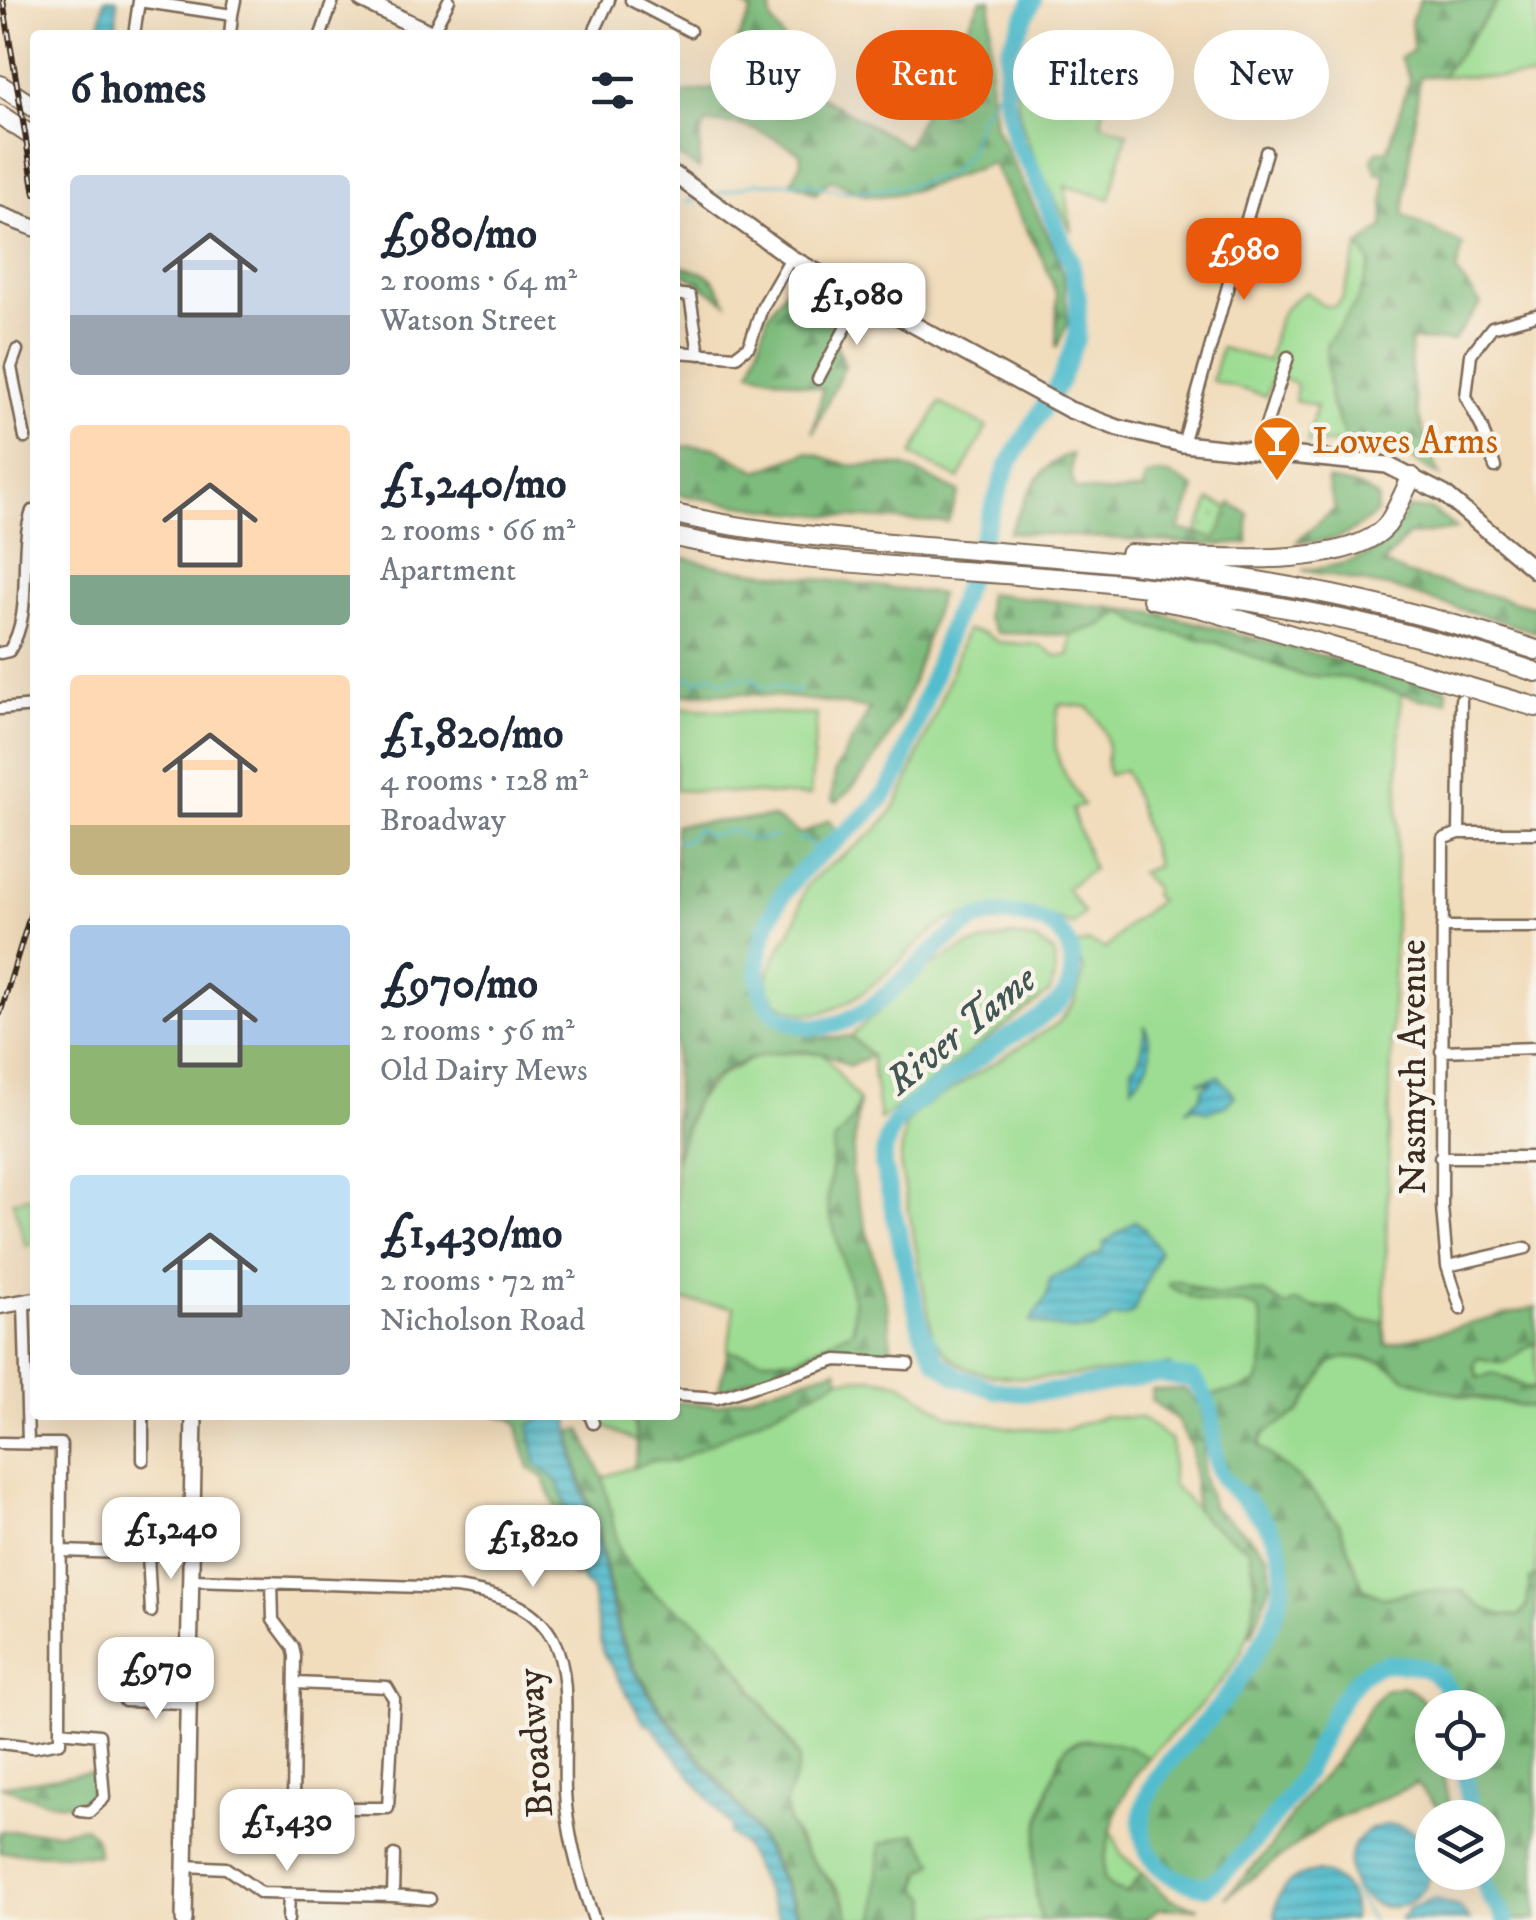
<!DOCTYPE html>
<html lang="en">
<head>
<meta charset="utf-8">
<style>
  :root { --surface:#fff; --page:#f2f2f3; --text:#1f2937; --muted:#747a83; --accent:#ea580c }
  body { margin:0; font-family:"IM FELL DW Pica",serif; background:var(--page); color:var(--text); height:100vh; display:flex; flex-direction:column; font-size:38px; white-space:nowrap }
  * { box-sizing:border-box; margin:0 }
  p { font-size:32px; color:var(--muted) }
  .icon { flex:none; width:55px; height:55px; fill:none; stroke:currentColor; stroke-width:2; stroke-linecap:round; stroke-linejoin:round }
  .map { position:relative; flex:1; overflow:hidden }
  .details { position:absolute; left:30px; top:30px; width:650px; height:1390px; display:flex; flex-direction:column; background:var(--surface); border-radius:10px; box-shadow:0 10px 40px #0002 }
  .details>* { flex:none }
  .guide { position:absolute; left:710px; top:30px; width:675px; height:90px; display:flex; gap:20px }
  .buttons { position:absolute; left:1415px; top:1690px; display:grid; gap:20px }
  .buttons a { display:grid; place-items:center; width:90px; height:90px; border-radius:50%; background:var(--surface); box-shadow:0 10px 40px #0002; font-size:50px }
  .price { position:absolute; translate:-50% -85px; padding:0 22px; border-radius:20px; background:#fff; color:#222; font-size:32px; line-height:65px; filter:drop-shadow(0 2px 5px #0008) }
  .price::after { content:''; position:absolute; left:50%; top:60px; width:30px; height:22px; margin-left:-15px; background:inherit; clip-path:polygon(0 0,100% 0,50% 100%) }
  .price.on { background:var(--accent); color:#fff }
  ul { padding:0; list-style:none }
  li { display:flex; align-items:center; gap:30px; height:250px; padding:0 40px }
  li span { display:grid; place-items:center; flex:none; width:280px; height:200px; border-radius:10px; color:#555 }
  li>.icon { margin-inline-start:auto }
  span .icon { width:120px; height:120px; fill:#fffc; stroke-width:1 }
  li b { font-size:42px }
  h2 { display:flex; justify-content:space-between; align-items:center; height:120px; padding:0 40px; font-size:42px }
  .pill { padding:0 35px; border-radius:45px; background:var(--surface); box-shadow:0 10px 40px #0002; font-size:35px; line-height:90px }
  .pill.on { background:var(--accent); color:#fff }
  .map>svg:first-child { display:block }
  .green { fill:#9ddd93; stroke:#6c8458; stroke-width:2.5 }
  .forest { fill:url(#forest-firs); stroke:#5c734e; stroke-width:2.5 }
  .garden { fill:url(#garden-dots); stroke:#6c8458; stroke-width:2.5 }
  .water { fill:url(#water-rules); stroke:#467476; stroke-width:2.5 }
  .lines { fill:none; stroke-linecap:round; stroke-linejoin:round }
  .stream { stroke:#52bdce; stroke-width:2.5 }
  .river { stroke:#52bdce; stroke-width:18 }
  .street-casing { stroke:#7b6855; stroke-width:15 }
  .secondary-casing { stroke:#7b6855; stroke-width:19 }
  .primary-casing { stroke:#7b6855; stroke-width:20 }
  .highway-casing { stroke:#7b6855; stroke-width:22 }
  .street { stroke:#fff; stroke-width:10 }
  .secondary { stroke:#fff; stroke-width:14 }
  .primary { stroke:#fff; stroke-width:15 }
  .highway { stroke:#fff; stroke-width:18 }
  .rail-casing { stroke:#3b2a1e; stroke-width:6 }
  .rail { stroke:#f7f3e8; stroke-width:2.5; stroke-dasharray:8; stroke-linecap:butt }
  .labels { text-anchor:middle; stroke-width:9; stroke-linejoin:round; paint-order:stroke }
  .food-label { font-size:38px; fill:#c56008; stroke:#f7f3e8; text-anchor:start }
  .street-label { font-size:38px; fill:#3b2a1e; stroke:#f7f3e8 }
  .water-label { font-size:40px; font-style:italic; fill:#425653; stroke:#f7f3e8 }
</style>
</head>
<body>
<div class="map">
<svg width="1536" height="1920" viewBox="0 0 1536 1920">
  <defs>
    <pattern id="forest-firs" width="22" height="20" patternUnits="userSpaceOnUse" patternTransform="scale(2.5)"><rect width="22" height="20" fill="#7ebc7d"/><path d="M5 1l3.5 6h-7zM16 11l3.5 6h-7z" fill="#689966"/></pattern>
    <pattern id="garden-dots" width="8" height="8" patternUnits="userSpaceOnUse" patternTransform="scale(2.5)"><rect width="8" height="8" fill="#9ddd93"/><path d="M2 2h.1M6 6h.1" fill="none" stroke="#88be7e" stroke-width="1.8" stroke-linecap="round"/></pattern>
    <pattern id="water-rules" width="6" height="5" patternUnits="userSpaceOnUse" patternTransform="scale(2.5)"><rect width="6" height="5" fill="#52bdce"/><path d="M0 2.5h6" fill="none" stroke="#459aa7"/></pattern>
  </defs>
  <rect width="100%" height="100%" fill="#f7f3e8"/>
  <filter id="ink" filterUnits="userSpaceOnUse"><feTurbulence type="fractalNoise" baseFrequency=".01" numOctaves="2"/><feDisplacementMap in="SourceGraphic" scale="20" xChannelSelector="R" yChannelSelector="G"/><feConvolveMatrix kernelMatrix="1 2 1 2 8 2 1 2 1" color-interpolation-filters="sRGB"/></filter>
  <filter id="wash" filterUnits="userSpaceOnUse"><feTurbulence type="fractalNoise" baseFrequency=".0048" numOctaves="4" result="noise"/><feDisplacementMap in="SourceGraphic" scale="40" xChannelSelector="R" yChannelSelector="G"/><feGaussianBlur stdDeviation="2.25" result="paint"/><feColorMatrix in="noise" values="0 0 0 0 0 0 0 0 0 0 0 0 0 0 0 0 0 1.4 0 .05"/><feComposite in="paint" operator="in"/></filter>
  <g filter="url(#wash)">
    <rect width="100%" height="100%" fill="#f1dcbb"/>
    <path class="green" d="M1499,0h37v78l-94,-2z
      M1020,65l87,23 -6,35 26,10 -17,66 -45,-13 7,46c-23,-47 -68,-115 -52,-167z
      M1359,246l12,17 -13,37 -32,47 4,53 17,43h-40l9,-37 -21,-6 2,-15 -23,-10 -8,21 -54,-15 9,-33 47,13c8,-32 7,-54 39,-69l15,13 12,2 8,-8z
      M940,403l47,24 -28,52 -47,-24z
      M1123,612l22,14 73,17 83,32 46,3 54,14 -17,630h-24l-23,-14 -51,-2 -21,-12 -15,-3 -35,4 -36,-14 -6,8 33,13h35l18,8c7,26 8,49 -2,74l-17,6 -34,6 -14,-17 -11,-2 -12,-12c-52,5 -155,24 -202,3 -15,-7 -24,-18 -34,-31l-33,-173 5,-38 14,-16 139,-87 16,-20 10,-32 -10,-25 15,-4 17,7 22,-24 31,-24 -6,-6 2,-8 -16,-14 18,-7 -27,-83 -6,-13 -15,5c-4,-12 -2,-16 -2,-27 0,-16 -9,-29 -19,-41l-29,-3c-10,52 -1,58 24,101l-11,5 21,59 -27,19 18,25 -11,12c-32,-16 -103,-20 -133,1 -37,25 -100,111 -153,82 -43,-24 -1,-61 10,-91 4,-11 4,-26 13,-35 23,-23 56,-38 76,-63 14,-17 23,-41 31,-61 18,-42 34,-85 49,-128l18,3 14,9 41,3 18,11 12,-1 2,-20 33,-11z
      M675,708l142,7 -7,81 -135,-6z
      M1012,936l26,5 16,12 1,20 -5,19 -170,128 -9,-64 -20,-20 78,-69 39,-21z
      M763,1053h60l36,48 -7,20 -18,21 -7,62 27,97 -1,29 -59,29h-30l-36,-8 6,-44 -59,-7v-139l20,-60 25,-25z
      M33,1196l2,47 -9,3 -13,-45z
      M1536,1342v44l-7,3 -21,-11h-30l-4,-12 3,-8 26,5z
      M1347,1357l36,5 23,16 60,19 70,11v167l-6,5 -3,26 -8,10h-16l-88,-25 -31,7 -21,-10 -10,-25 -79,-102 -15,-15 4,-11 54,-54 14,-19z
      M873,1378l28,5 48,33 63,12 52,2 40,-14 38,2 30,23v43l35,38 42,27c26,102 -38,143 -101,209 -11,-9 -23,-11 -36,-14 -12,-3 -27,-7 -38,-2 -10,4 -12,17 -17,26 -21,45 -29,103 -16,152h-111l-1,-22 -11,-9 4,-19 8,-3 -52,5 -2,48h-26l-7,-25 -37,-42 -18,-31 -4,-27 12,-19 2,-20 -6,-11 -71,-102 -65,-48 -30,-32 -7,-12 -16,-74 49,-17 21,2 167,-83z
      M590,1415h35l9,8 3,19 -41,-20z
      M1111,1830l11,25 20,18 -15,20 -14,-4 -9,-9v-16z"/>
    <path class="forest" d="M734,0h14l12,6 10,-6 1,20 27,41 1,23 108,62 74,-146h10l-1,84 5,42 63,130 6,25 4,42 -12,25 1,-53 -13,-33 -52,-99c-35,12 -88,37 -126,32 -10,-2 -23,-12 -37,-15l-13,14 -24,-12 9,-20 -1,-9c-31,-19 -56,-33 -94,-29l-6,13 -1,32 -24,-15v-52l4,-8 35,-5 38,-78z
      M1420,0h79l-57,76h-22l-17,139 60,30 -7,27 25,32 -28,36 -43,1c0,56 9,83 30,135l-45,-27 -48,-6 -17,-43 -4,-54 32,-46 13,-37 -12,-17 24,-18 2,-55 -8,1 -5,-14 5,-9 11,-1 22,-72 -10,-20 13,-8 -2,-29z
      M675,263c31,14 34,3 51,39l-39,-27h-12z
      M798,271l53,31 -18,36 12,27 -32,68 10,-44 -72,-18 17,-56z
      M675,446l40,1 43,24 50,-19 40,13 55,1 56,26 -11,30c-93,-3 -183,-9 -273,-29z
      M1072,454l-1,19 4,16 35,4 31,-3 4,-12c19,-10 34,0 50,11l-16,40 37,10 15,-36 17,11v29l-29,2 -210,-13c14,-28 29,-70 63,-78z
      M1327,480c19,3 35,5 51,19l-2,14c-29,24 -42,31 -79,28l38,-32z
      M1407,508l25,2 25,19 -50,7 -23,27 22,11 130,33v25l-144,-44 -90,-18c33,-3 75,-10 94,-40 5,-7 7,-15 11,-22z
      M675,556l52,12 213,26c-23,74 -41,156 -103,208l-5,-2 3,-29 35,-62c-62,-11 -133,-20 -195,-14z
      M987,593l175,21 274,72 11,3v12l-27,-2 -73,-21 -46,-3 -83,-32 -73,-17 -22,-14 -19,12 -33,11 -74,-2 -11,-16z
      M772,817l29,17 28,-14 13,18c-14,11 -29,22 -42,35 -27,29 -61,97 -31,134 7,8 17,11 26,17 31,17 19,16 56,12l20,20 -21,10c-9,-4 -19,-11 -29,-13 -41,-7 -105,7 -126,48 -9,18 -13,41 -20,60v-336z
      M859,1101l-8,71 36,133 5,51 -54,-3 -89,26 -31,14 10,-42 36,8h30l59,-29 1,-29 -27,-97 7,-63 18,-20z
      M1170,1281h9l36,14 35,-4 15,2 21,13 10,-5 21,8 20,-1 23,14h24l2,23 150,-38v35l-33,21 -26,-5 -3,8 4,12 15,-5 36,16 7,-3v22l-98,-18 -32,-12 -23,-16 -19,-4 -17,-1 -16,5 -32,50 -36,22 -4,12 47,39 33,38 24,65 21,10 31,-7h48c17,18 31,25 56,25l8,-10 3,-27 6,-4v345h-30l-17,-25 -9,-22 8,-1v-54l-17,-1 -7,-54 24,-1v-54l-33,-1c-8,-28 -24,-42 -54,-43 -9,-1 -21,-1 -30,4 -34,20 -50,77 -69,109 -22,36 -62,86 -96,110 -25,-5 -50,-14 -60,-40 -23,-59 48,-106 78,-147 26,-36 59,-85 59,-131 0,-52 -39,-56 -61,-92 -10,-17 -8,-58 -16,-81l34,-6 17,-7c10,-24 9,-48 2,-73 -15,-10 -25,-6 -42,-7 -16,0 -36,-9 -49,-18z
      M837,1369l3,10 -167,83 -21,-2 -19,8c6,-16 4,-29 1,-45l-9,-8h50v-13l41,3z
      M1184,1389l17,18 4,25 -3,44 11,32 34,26 21,21 3,28 -20,53 6,-57 -8,-30 -42,-27 -11,-13 -4,-59 -15,-30 -26,-20 1,-10z
      M495,1415h62l39,159 -23,3 -7,-45 -23,-55 -14,-9 -12,-44 -7,-6z
      M581,1430l22,47 16,74 7,12 30,32 42,28 23,20 77,113c4,26 -20,35 -10,66 14,39 52,59 62,98h-48c-17,-37 -34,-74 -58,-107 -37,-54 -90,-100 -116,-161 -16,-38 -19,-79 -30,-118 -9,-34 -24,-67 -26,-103z
      M1402,1686c38,17 30,40 30,76l9,1 10,54h-7l-7,-11 -21,-22 -91,40 -100,74 45,-50 35,-52 32,-37 33,-52 14,-17z
      M1083,1740c21,0 49,5 65,18 -27,33 -45,80 -44,122l9,9 14,4 15,-20 28,26 29,9 -41,1 -13,11h-104c-16,-58 0,-113 21,-167l6,-8z
      M98,1771c-4,56 -64,26 -98,15z
      M84,1827l10,8 4,20 -98,-3v-20l3,-1 55,1z
      M916,1833l19,30c-12,9 -18,9 -16,26l10,9 1,22h-54l4,-76z"/>
    <path class="garden" d="M1210,500l19,8 -13,32 -19,-8z"/>
    <path class="water" d="M104,0h13l-1,35h-17z
      M1145,1025c10,30 5,43 -13,61v-19c11,-8 12,-29 13,-42z
      M1219,1076l16,20 -9,9 -18,7 -13,-5 -9,3 15,-14 2,-9 10,-5h-15z
      M1135,1221l10,8 14,22 -25,61 -9,5 -14,1c-18,21 -57,9 -81,4l17,-26 3,-18 20,-8 33,-19 1,-8z
      M547,1415h22c0,42 15,79 27,119 12,44 14,91 36,132 26,50 65,90 100,134 29,36 49,79 67,120h-19l-37,-75 -14,-11 2,-7 -80,-102 -6,-1 -43,-73 -9,-53 -2,-9 -8,-7 -10,-53 -14,-46 -23,-19 -6,-39z
      M1349 1866a41 41 0 1 1 82 0a41 41 0 1 1-82 0Z
      M1317,1872c25,5 39,22 36,48h-77c-4,-28 14,-45 41,-48z
      M1434,1899l25,8 11,13h-70l10,-12z"/>
    <g class="lines">
      <path class="stream" d="M717,194l39,-11h50l40,9 57,-5 44,-12 21,-20 11,-37 25,-37
        M687,202l9,-2
        M675,683l14,-6 7,5 15,-8 12,8 18,-4 14,1 6,9 17,-2 15,6 6,-2
        M675,839l8,3 15,-13 11,7 24,-6 19,10 24,-3
        M798,839l9,1 12,17
        M1352,1889l20,31"/>
      <path class="river" d="M1033,0l-25,51 -3,44 11,47 17,29 38,91 7,36 -1,39 -17,44 -52,84 -109,307c-26,49 -65,64 -100,102 -28,30 -53,86 -34,126 6,11 17,19 29,23 71,26 128,-79 184,-104 21,-8 56,-4 74,7 23,13 27,55 9,74 -15,16 -38,28 -56,40 -23,15 -45,32 -68,48 -12,8 -27,17 -36,28 -12,13 -17,31 -18,49l38,165 16,31 21,16 38,13 26,3 36,-2 101,-17 33,5c32,37 13,56 27,92 4,11 12,16 19,23 30,27 49,49 44,91 -5,40 -34,83 -58,115 -30,41 -101,88 -78,147 10,26 35,35 60,40 34,-24 74,-74 96,-110 19,-32 35,-89 69,-109 9,-5 21,-5 30,-4 30,1 46,15 54,44
        M1464,1762l7,56
        M1480,1872l9,23 17,25"/>
    </g>
  </g>
  <g filter="url(#ink)">
    <g class="lines">
      <g class="street-casing">
        <path id="street" d="M631,0l59,31
          M593,34l16,-34
          M134,35l5,-34 93,14 3,-15
          M230,35l2,-20
          M321,35l12,-35
          M431,35l18,-35
          M675,294l15,2 9,58
          M17,350l-6,17 14,71
          M675,352l61,4 13,-10 13,-38 29,-50
          M818,379l43,-80
          M1183,444l83,-292
          M1258,450l30,-93
          M1495,467l-13,-39 -16,-31 5,-43 21,-27 44,-12
          M0,653l9,-2c26,-39 8,-96 23,-140
          M0,709l35,-3
          M1459,833l2,-133
          M1442,927h94
          M1441,1051l95,-3
          M1440,1157h96
          M1447,1266l79,-18
          M24,1303l4,140
          M1461,1309l-14,-43 -5,-59 1,-368 16,-6h77
          M675,1395l42,3 120,-38 71,4
          M143,1415v45
          M590,1415l3,8
          M0,1443l61,1 -1,298 -27,5 -33,-4
          M61,1551l95,3
          M148,1554l3,58
          M191,1580l264,8c138,17 106,102 110,204 2,43 15,88 29,128
          M272,1582l1,38 20,27 2,9 -2,147 12,5h83l6,-109 -7,-12 -91,-4
          M125,1701l63,2
          M60,1731l39,4 5,63 -15,14 -9,-1
          M185,1866l41,2 35,25 132,3 1,-41
          M393,1896l37,3
          M288,1920l1,-26"/>
      </g>
      <g class="secondary-casing">
        <path id="secondary" d="M0,1306l35,-6"/>
      </g>
      <g class="primary-casing">
        <path id="primary" d="M362,0l72,35
          M675,175l116,83 279,152 48,18 65,16 204,21 57,29 92,77
          M0,215l35,13
          M184,1920l10,-505"/>
      </g>
      <g class="highway-casing">
        <path id="highway" d="M0,85l35,23
          M0,115l35,23
          M675,514c67,16 134,22 203,28 81,7 162,13 242,21 142,14 281,41 416,87
          M675,537c146,32 298,31 446,47 141,15 280,43 415,88
          M1130,554c60,2 217,19 257,-29 10,-14 17,-34 25,-48
          M1152,599l48,9 336,99"/>
      </g>
      <use href="#street" class="street"/>
      <use href="#secondary" class="secondary"/>
      <use href="#primary" class="primary"/>
      <use href="#highway" class="highway"/>
      <g class="rail-casing">
        <path id="rail" d="M3,0l32,194
          M0,1014l35,-115"/>
      </g>
      <use href="#rail" class="rail"/>
    </g>
  </g>
  <defs>
    <g id="bar-pin" transform="scale(2.5)"><path d="M0 17L-7.5 6A9.5 9.5 0 1 1 7.5 6Z" fill="#e8710a" stroke="#f7f3e8"/><path d="M-6-5H6L.8 .8V4.5H3.5V6h-7V4.5H-.8V.8Z" fill="#fff"/></g>
  </defs>
  <g fill-rule="evenodd">
    <use href="#bar-pin" x="1277" y="440"/>
  </g>
  <g class="labels">
    <g class="food-label">
      <text x="1312" y="453">Lowes Arms</text>
    </g>
    <g class="street-label">
      <text transform="translate(1412 1067) rotate(-90)" y="13">Nasmyth Avenue</text>
      <text transform="translate(534 1743) rotate(-94)" y="13">Broadway</text>
    </g>
    <g class="water-label">
      <text transform="translate(960 1029) rotate(-39)" y="14">River Tame</text>
    </g>
  </g>
</svg>
<div class="buttons">
<a><svg class="icon" aria-label="locate" viewBox="0 0 24 24"><circle cx="12" cy="12" r="6"/><path d="M12 2v4M12 18v4M2 12h4M18 12h4"/></svg></a>
<a><svg class="icon" aria-label="layers" viewBox="0 0 24 24"><path d="M12 4l9 5-9 5-9-5zM3 14l9 5 9-5"/></svg></a>
</div>
<b class="price on" style="left:1244px;top:303px">£980</b>
<b class="price" style="left:857px;top:348px">£1,080</b>
<b class="price" style="left:171px;top:1582px">£1,240</b>
<b class="price" style="left:533px;top:1590px">£1,820</b>
<b class="price" style="left:156px;top:1722px">£970</b>
<b class="price" style="left:287px;top:1874px">£1,430</b>
<div class="guide">
<a class="pill">Buy</a>
<a class="pill on">Rent</a>
<a class="pill">Filters</a>
<a class="pill">New</a>
</div>
<section class="details">
<h2>6 homes<svg class="icon" aria-label="filters" viewBox="0 0 24 24"><path d="M4 7h16M4 17h16"/><circle cx="9" cy="7" r="2"/><circle cx="15" cy="17" r="2"/></svg></h2>
<ul>
<li><span style="background:linear-gradient(#c9d6e8 70%,#9aa5b1 0)"><svg class="icon" aria-label="home" viewBox="0 0 24 24"><path d="M3 11l9-7 9 7M6 9v11h12V9"/></svg></span><div><b>£980/mo</b><p>2 rooms · 64 m²</p><p>Watson Street</p></div></li>
<li><span style="background:linear-gradient(#ffd9b3 75%,#7fa58c 0)"><svg class="icon" aria-label="home" viewBox="0 0 24 24"><path d="M3 11l9-7 9 7M6 9v11h12V9"/></svg></span><div><b>£1,240/mo</b><p>2 rooms · 66 m²</p><p>Apartment</p></div></li>
<li><span style="background:linear-gradient(#ffd9b3 75%,#c2b280 0)"><svg class="icon" aria-label="home" viewBox="0 0 24 24"><path d="M3 11l9-7 9 7M6 9v11h12V9"/></svg></span><div><b>£1,820/mo</b><p>4 rooms · 128 m²</p><p>Broadway</p></div></li>
<li><span style="background:linear-gradient(#a9c7e8 60%,#8fb573 0)"><svg class="icon" aria-label="home" viewBox="0 0 24 24"><path d="M3 11l9-7 9 7M6 9v11h12V9"/></svg></span><div><b>£970/mo</b><p>2 rooms · 56 m²</p><p>Old Dairy Mews</p></div></li>
<li><span style="background:linear-gradient(#bfe0f5 65%,#9aa5b1 0)"><svg class="icon" aria-label="home" viewBox="0 0 24 24"><path d="M3 11l9-7 9 7M6 9v11h12V9"/></svg></span><div><b>£1,430/mo</b><p>2 rooms · 72 m²</p><p>Nicholson Road</p></div></li>
</ul>
</section>
</div>
</body>
</html>
